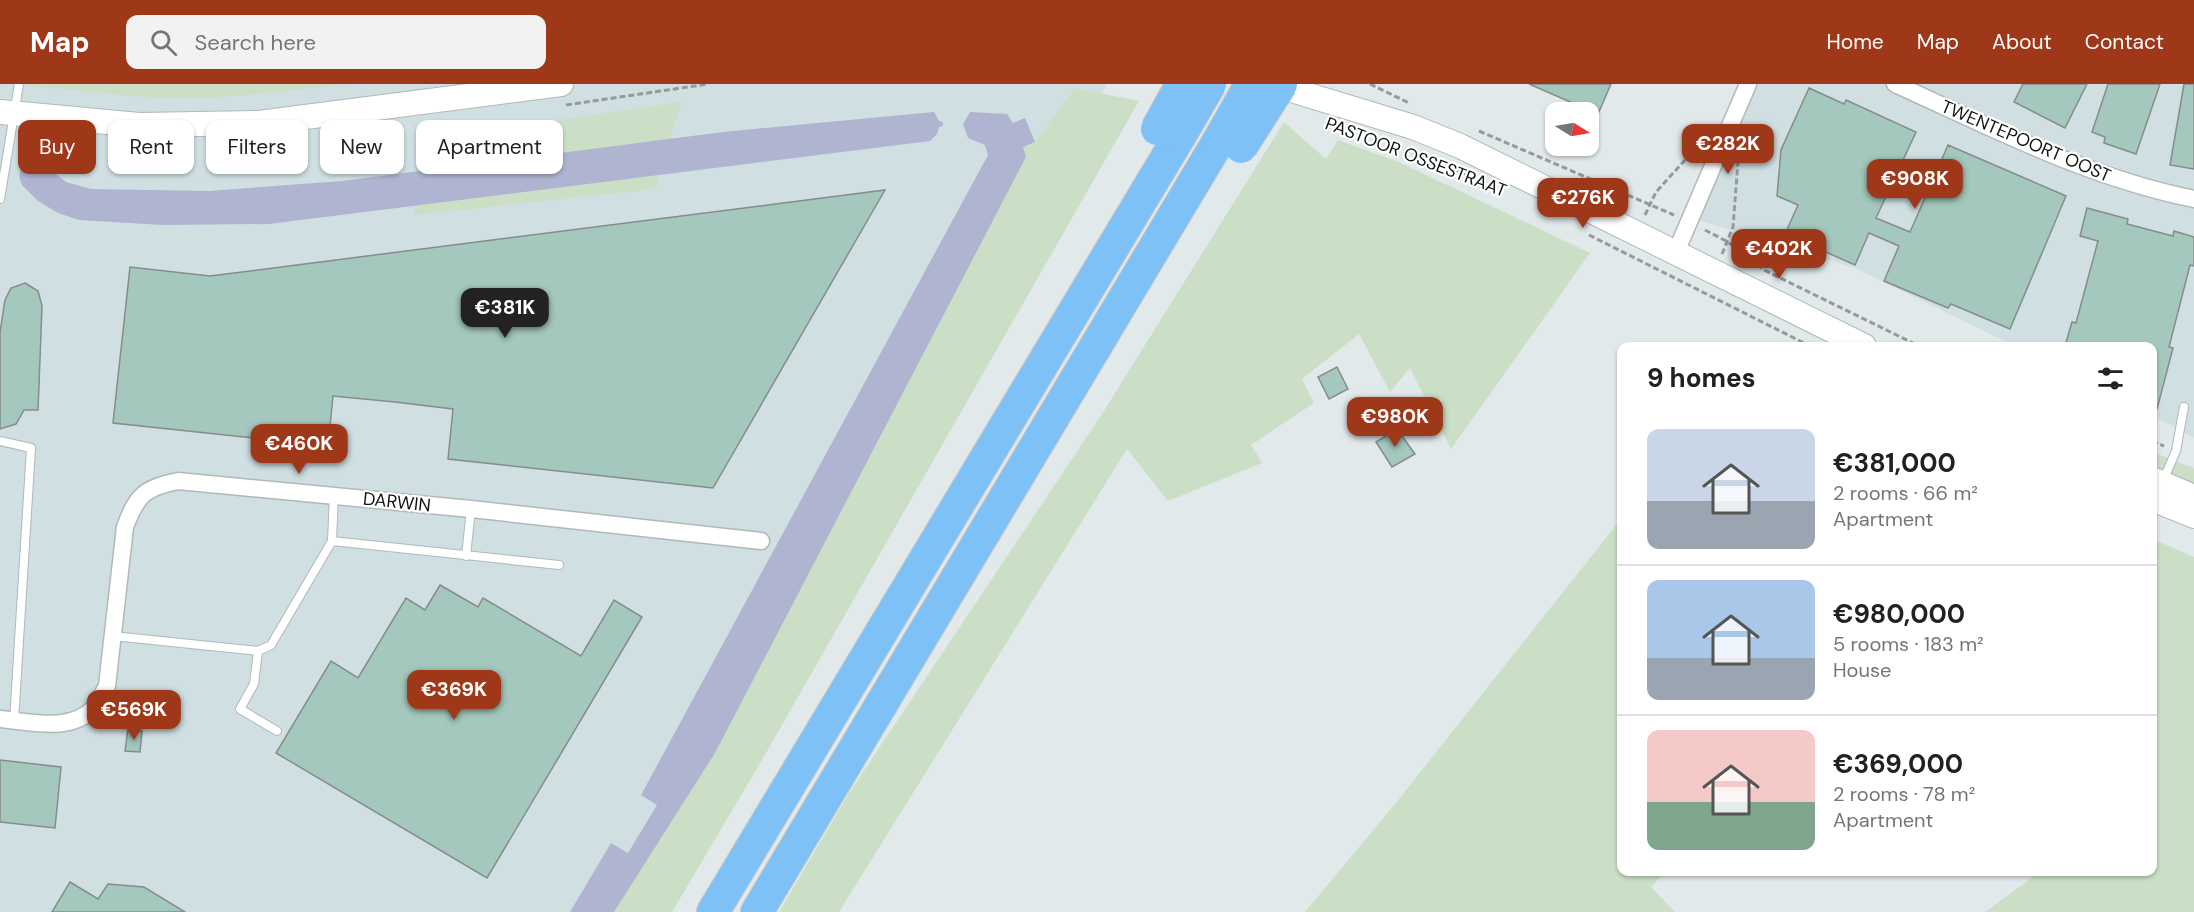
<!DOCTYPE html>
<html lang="en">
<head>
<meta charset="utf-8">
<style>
  :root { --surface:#fff; --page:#f2f2f2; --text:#202124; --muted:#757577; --line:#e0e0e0; --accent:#9f3719 }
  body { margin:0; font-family:"DM Sans",sans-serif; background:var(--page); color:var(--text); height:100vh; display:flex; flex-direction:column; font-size:22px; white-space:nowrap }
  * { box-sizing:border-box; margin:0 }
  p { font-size:20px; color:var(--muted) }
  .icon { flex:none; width:33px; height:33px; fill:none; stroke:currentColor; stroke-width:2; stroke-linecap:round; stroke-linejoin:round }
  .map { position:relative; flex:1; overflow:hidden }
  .panel { position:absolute; left:1617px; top:258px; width:540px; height:534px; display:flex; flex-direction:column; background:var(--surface); border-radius:12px; box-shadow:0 2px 4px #0004 }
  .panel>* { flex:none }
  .banner { position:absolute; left:18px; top:36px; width:570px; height:54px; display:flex; gap:12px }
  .needle { width:39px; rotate:101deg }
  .fabs { position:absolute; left:1545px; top:18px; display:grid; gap:12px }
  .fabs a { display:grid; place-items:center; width:54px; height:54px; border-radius:12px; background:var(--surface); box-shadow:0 2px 4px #0004; font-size:30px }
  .price { position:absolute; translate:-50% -51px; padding:0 14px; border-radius:12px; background:var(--accent); color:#fff; font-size:20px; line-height:39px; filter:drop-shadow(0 2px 3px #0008) }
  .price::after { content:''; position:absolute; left:50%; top:36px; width:18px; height:14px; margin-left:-9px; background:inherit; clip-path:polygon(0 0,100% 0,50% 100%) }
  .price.on { background:#222; color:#fff }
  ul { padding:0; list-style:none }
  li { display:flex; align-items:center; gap:18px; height:150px; padding:0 30px }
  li+li { border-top:2px solid var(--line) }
  li span { display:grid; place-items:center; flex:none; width:168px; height:120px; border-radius:12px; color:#555 }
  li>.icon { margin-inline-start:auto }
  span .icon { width:72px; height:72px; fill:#fffc; stroke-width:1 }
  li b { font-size:26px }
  h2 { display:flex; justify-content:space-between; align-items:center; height:72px; padding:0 30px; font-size:26px }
  .chip { padding:0 21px; border-radius:12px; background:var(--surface); box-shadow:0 2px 4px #0004; font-size:21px; line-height:54px }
  .chip.on { background:var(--accent); color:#fff }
  header { display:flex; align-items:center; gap:36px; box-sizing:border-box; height:84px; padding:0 30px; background:var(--accent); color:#fff }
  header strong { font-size:28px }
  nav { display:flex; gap:33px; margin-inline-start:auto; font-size:21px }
  .search { width:420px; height:54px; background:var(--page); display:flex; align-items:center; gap:15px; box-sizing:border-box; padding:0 21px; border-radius:12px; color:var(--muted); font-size:22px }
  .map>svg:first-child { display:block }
  .built { fill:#cfdfe2 }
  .green { fill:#cbdfc7 }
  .water { fill:#afb4d0 }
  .building { fill:#a4c8bd; stroke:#868c8a; stroke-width:1.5 }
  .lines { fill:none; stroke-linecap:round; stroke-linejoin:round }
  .lane-casing { stroke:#b1b8b9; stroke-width:10 }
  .street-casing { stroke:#b1b8b9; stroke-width:19 }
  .secondary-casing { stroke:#b1b8b9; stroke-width:26 }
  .highway-casing { stroke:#c6c6c6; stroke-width:34 }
  .path { stroke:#959a9b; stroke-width:3; stroke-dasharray:6 3; stroke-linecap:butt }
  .lane { stroke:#fff; stroke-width:8 }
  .street { stroke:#fff; stroke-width:16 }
  .secondary { stroke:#fff; stroke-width:24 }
  .highway { stroke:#7ec1f7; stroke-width:32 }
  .highway-bridge-casing { stroke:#c6c6c6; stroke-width:34; stroke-linecap:butt }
  .highway-bridge { stroke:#7ec1f7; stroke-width:32 }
  .labels { text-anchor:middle; stroke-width:4.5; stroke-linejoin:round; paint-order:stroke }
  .street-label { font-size:18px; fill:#111313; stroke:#fff }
</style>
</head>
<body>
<header>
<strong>Map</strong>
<div class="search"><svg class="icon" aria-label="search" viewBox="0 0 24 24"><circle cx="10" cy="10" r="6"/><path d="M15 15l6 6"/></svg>Search here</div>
<nav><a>Home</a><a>Map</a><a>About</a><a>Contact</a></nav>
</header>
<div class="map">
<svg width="2194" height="828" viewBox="0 0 2194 828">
  <rect width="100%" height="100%" fill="#e2e9eb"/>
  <path class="built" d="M0,0h1107l-476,828h-631z
    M1755,0h439v354l-41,-22 -1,-70h-137l-160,-78 -170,-52z"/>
  <path class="green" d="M5,0h340c-55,7 -110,14 -166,14 -58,0 -116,-11 -174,-14z
    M1075,4l64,13 -377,659 -90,152h-58l101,-159 308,-606 12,-5z
    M681,18l-26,87 -240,26v-74z
    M1284,38l42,37 12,-19 8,3 53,19 191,91 -139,196 -41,-81 -20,24 -31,-58 -57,45 12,24 -63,42 11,18 -94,38 -41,-52 -288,463h-60l70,-119 253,-379z
    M2152,368l42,16v25l-41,-17z
    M1621,435l1,353h43l-14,15 24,25h-370l90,-108z
    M2153,455l41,18v355h-209l55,-40h112z"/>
  <path class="water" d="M934,28l5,9 4,1v4l-4,1 -2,7 -7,7 -661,83 -106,1 -84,-5 -21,-7 -20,-12 -16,-16 -3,-9 5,-20 8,-1 34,27 25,7 118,2 133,-10 381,-49z
    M970,28l37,2 6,9 12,-5 10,24 -12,5 3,10 -311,596 -101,159h-44l41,-69 17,10 29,-48 -16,-10 347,-640 -3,-10 -17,-7 -5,-14z"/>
  <path class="building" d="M1529,0h82l-13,30z
    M2023,0h64l-22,44 -51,-26z
    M2108,0h52l-24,70 -32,-11 1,-6 -13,-5z
    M2184,0h10v85l-24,-4z
    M1809,4l35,16 2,-4 70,32 -40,86 34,14 38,-87 118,51 -56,133 -59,-25 -3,4 -64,-27 15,-35 -30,-13 -14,32 -70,-31 13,-29 -21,-9 4,-46z
    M885,106l-172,298 -265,-29 5,-50 -58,-7 -62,-6 -5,50 -215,-23 17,-156 80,9z
    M2087,124l41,11 -1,5 46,12 1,-5 20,6v29l-4,-1 -21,82 4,1 -16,61 -5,-1v-62h-87l7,-24 4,1 22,-82 -18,-5z
    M25,199l13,8 4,15 -4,104h-14l-8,14 -16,5v-97l5,-32 6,-12z
    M1337,283l11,22 -19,10 -11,-22z
    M1397,345l18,25 -23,13 -16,-25z
    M440,501l38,22 5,-9 98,58 33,-56 28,17 -155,261 -211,-125 55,-92 27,17 48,-80 19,12z
    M128,645l14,2 -2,21 -15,-1z
    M0,676l61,7 -6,61 -55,-6z
    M70,798l28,17 10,-15 36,3 41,25h-133z"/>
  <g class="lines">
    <g class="lane-casing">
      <path id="lane" d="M0,115l19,-115
        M0,357l31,7 -17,273
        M2162,399l14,-32 8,-44
        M332,457l2,-46
        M466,472l5,-47
        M113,552l145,15 13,-6 61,-104 227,24
        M258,567l-4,33 -14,25 37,22"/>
    </g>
    <g class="street-casing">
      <path id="street" d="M1895,0c100,45 191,93 299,115
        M1676,168l72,-168
        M0,635c31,3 71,14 95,-12 5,-6 8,-15 12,-21l18,-159c12,-32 19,-39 53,-46l293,28 290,32"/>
    </g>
    <g class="secondary-casing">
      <path id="secondary" d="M1272,0l141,43 47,19 404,200
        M0,28l139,13 120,-2 302,-39
        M2152,395l42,18
        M2152,415l42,17"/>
    </g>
    <g class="highway-casing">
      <path id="highway" d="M713,828l468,-778
        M757,828l461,-770"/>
    </g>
    <path class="path" d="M1370,0l39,19
      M566,21l142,-21
      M1479,47l195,84
      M1388,59l83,33
      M1645,131l11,-23 49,-54
      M1705,146l23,12 36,28 155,76
      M1589,151l221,111
      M1722,170l11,-27 6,-78
      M2152,357l12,5"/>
    <use href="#lane" class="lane"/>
    <use href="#street" class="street"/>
    <use href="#secondary" class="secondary"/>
    <use href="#highway" class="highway"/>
    <g class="highway-bridge-casing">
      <path id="highway-bridge" d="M1157,45l25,-45
        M1181,50l29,-50
        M1218,58l33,-58
        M1241,63l40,-63"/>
    </g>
    <use href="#highway-bridge" class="highway-bridge"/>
  </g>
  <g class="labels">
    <g class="street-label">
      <text transform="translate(2026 57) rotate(23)" y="6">TWENTEPOORT OOST</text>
      <text transform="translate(1416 73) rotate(21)" y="6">PASTOOR OSSESTRAAT</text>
      <text transform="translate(397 418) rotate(6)" y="6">DARWIN</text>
    </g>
  </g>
</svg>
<div class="fabs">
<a><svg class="needle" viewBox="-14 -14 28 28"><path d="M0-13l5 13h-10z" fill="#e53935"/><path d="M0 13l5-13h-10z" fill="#757577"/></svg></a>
</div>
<b class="price" style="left:1728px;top:91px">€282K</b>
<b class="price" style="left:1915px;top:126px">€908K</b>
<b class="price" style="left:1583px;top:145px">€276K</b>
<b class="price" style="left:1779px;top:196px">€402K</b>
<b class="price on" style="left:505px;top:255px">€381K</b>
<b class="price" style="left:1395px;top:364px">€980K</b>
<b class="price" style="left:299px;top:391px">€460K</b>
<b class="price" style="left:454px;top:637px">€369K</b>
<b class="price" style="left:134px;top:657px">€569K</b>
<div class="banner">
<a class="chip on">Buy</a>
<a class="chip">Rent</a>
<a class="chip">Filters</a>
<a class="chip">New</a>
<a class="chip">Apartment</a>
</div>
<section class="panel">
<h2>9 homes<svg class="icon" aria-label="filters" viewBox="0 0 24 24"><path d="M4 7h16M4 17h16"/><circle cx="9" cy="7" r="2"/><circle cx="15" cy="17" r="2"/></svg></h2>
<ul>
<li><span style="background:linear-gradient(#c9d6e8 60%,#9aa5b1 0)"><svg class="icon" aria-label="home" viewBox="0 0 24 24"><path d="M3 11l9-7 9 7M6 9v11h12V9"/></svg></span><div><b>€381,000</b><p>2 rooms · 66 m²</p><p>Apartment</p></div></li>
<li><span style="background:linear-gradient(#a9c7e8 65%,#9aa5b1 0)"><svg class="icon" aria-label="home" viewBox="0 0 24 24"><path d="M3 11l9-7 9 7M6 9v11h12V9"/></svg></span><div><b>€980,000</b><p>5 rooms · 183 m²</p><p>House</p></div></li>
<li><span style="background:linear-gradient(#f6c9c9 60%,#7fa58c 0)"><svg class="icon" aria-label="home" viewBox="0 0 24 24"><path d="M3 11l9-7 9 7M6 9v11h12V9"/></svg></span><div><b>€369,000</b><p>2 rooms · 78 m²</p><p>Apartment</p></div></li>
</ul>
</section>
</div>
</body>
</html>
